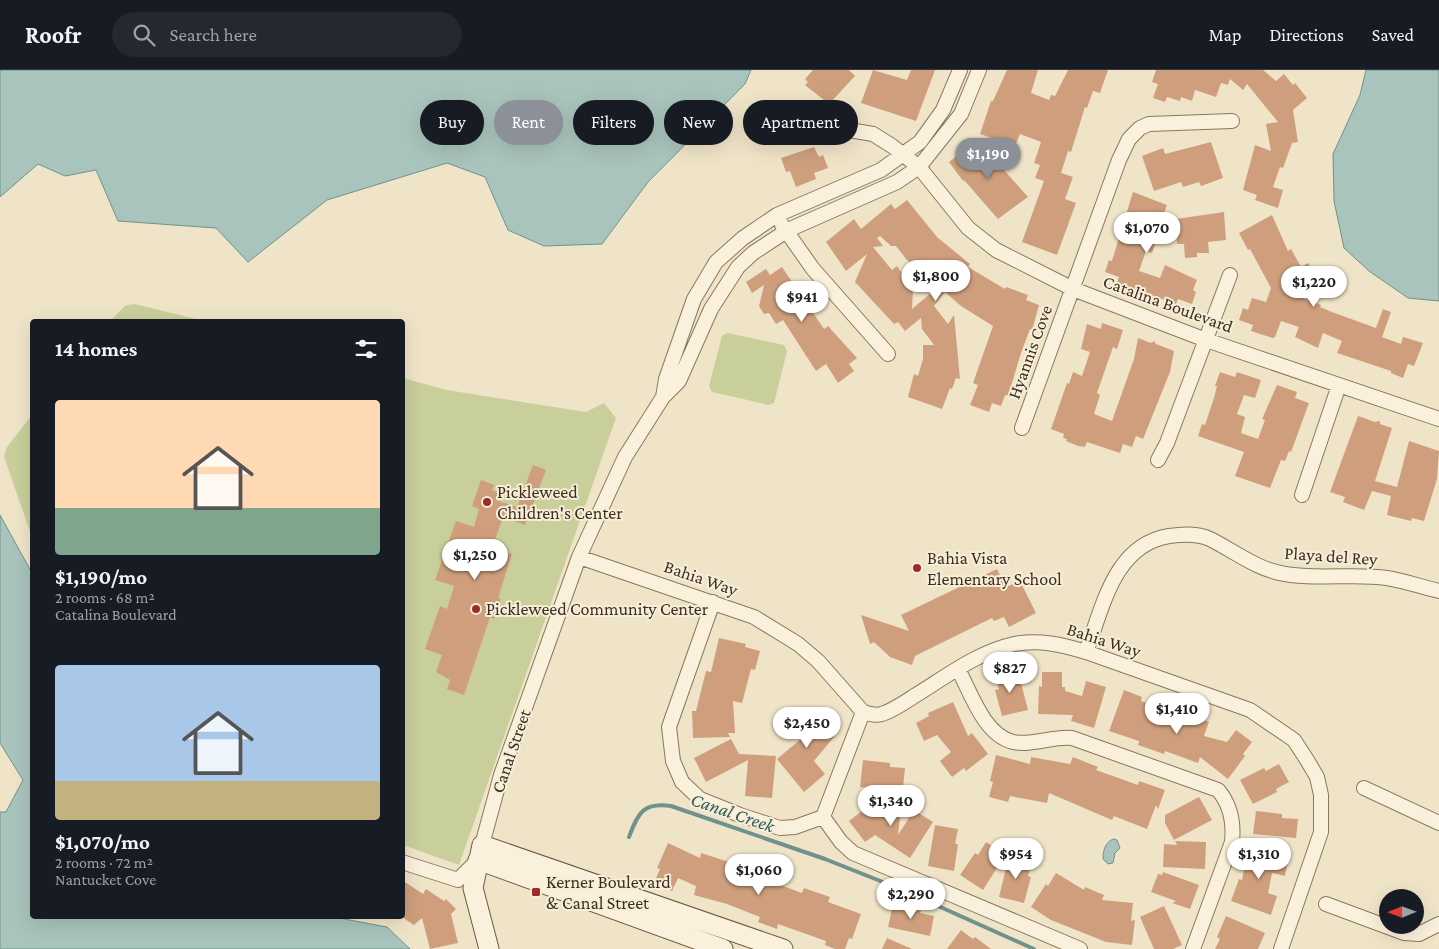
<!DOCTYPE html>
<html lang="en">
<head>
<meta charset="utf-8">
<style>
  :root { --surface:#171b24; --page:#242831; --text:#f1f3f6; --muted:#9ea1a6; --line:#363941; --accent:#8c9099 }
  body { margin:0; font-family:"Crimson Pro",serif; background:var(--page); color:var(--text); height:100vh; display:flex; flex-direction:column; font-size:19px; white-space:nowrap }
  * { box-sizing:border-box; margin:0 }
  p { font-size:16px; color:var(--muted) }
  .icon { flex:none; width:28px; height:28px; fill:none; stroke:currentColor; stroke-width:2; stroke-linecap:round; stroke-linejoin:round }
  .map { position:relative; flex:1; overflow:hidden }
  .sheet { position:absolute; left:30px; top:249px; width:375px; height:600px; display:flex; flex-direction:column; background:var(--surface); border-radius:5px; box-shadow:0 5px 20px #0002 }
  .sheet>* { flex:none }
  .top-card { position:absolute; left:420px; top:30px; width:475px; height:45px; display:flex; gap:10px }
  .needle { width:32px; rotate:269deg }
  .fabs { position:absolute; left:1379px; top:819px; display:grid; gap:10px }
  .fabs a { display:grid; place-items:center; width:45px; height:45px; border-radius:50%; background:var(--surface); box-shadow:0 5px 20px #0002; font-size:25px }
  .price { position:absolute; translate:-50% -42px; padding:0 11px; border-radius:18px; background:#fff; color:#222; font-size:16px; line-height:32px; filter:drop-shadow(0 1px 2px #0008) }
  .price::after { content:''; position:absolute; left:50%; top:30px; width:15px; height:11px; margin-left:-8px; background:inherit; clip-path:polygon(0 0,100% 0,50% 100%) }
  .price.selected { background:var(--accent); color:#fff }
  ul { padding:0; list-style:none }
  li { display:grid; align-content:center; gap:10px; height:265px; padding:0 25px }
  li span { display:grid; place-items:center; height:155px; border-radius:5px; color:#555 }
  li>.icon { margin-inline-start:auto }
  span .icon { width:90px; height:90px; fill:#fffc; stroke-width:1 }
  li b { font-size:21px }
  h2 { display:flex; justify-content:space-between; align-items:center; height:60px; padding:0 25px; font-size:21px }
  .tag { padding:0 18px; border-radius:22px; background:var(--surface); box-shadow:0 5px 20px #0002; font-size:18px; line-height:45px }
  .tag.selected { background:var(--accent); color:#fff }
  header { display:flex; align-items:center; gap:30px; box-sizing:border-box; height:70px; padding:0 25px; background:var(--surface); border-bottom:1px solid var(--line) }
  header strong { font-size:24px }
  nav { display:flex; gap:28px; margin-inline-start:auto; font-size:18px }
  .search { width:350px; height:45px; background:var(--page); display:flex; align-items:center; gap:12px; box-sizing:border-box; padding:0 18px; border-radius:28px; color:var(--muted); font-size:19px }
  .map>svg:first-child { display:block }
  .green { fill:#c9cf9b }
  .water { fill:#a9c4bc; stroke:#6f938a }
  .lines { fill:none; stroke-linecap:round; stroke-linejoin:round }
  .stream { stroke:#6f938a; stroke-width:4 }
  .building { fill:#cf9f7d; fill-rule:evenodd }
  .street-casing { stroke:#8d765c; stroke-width:16 }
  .secondary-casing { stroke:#6f573f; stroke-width:21 }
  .street { stroke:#faf1dc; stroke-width:14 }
  .secondary { stroke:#faf1dc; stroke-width:19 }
  .poi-dot { fill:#9e2a2b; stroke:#f7eed8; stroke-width:2 }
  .labels { text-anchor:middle; stroke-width:4; stroke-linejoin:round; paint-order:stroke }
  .street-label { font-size:18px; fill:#3d2e20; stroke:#f7eed8 }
  .poi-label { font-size:18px; fill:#3d2e20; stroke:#f7eed8; text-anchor:start }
  .water-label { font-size:19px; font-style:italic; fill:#2f5d5a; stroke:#f7eed8 }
</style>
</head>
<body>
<header>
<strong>Roofr</strong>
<div class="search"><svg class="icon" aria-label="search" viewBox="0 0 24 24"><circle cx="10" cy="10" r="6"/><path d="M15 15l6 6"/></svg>Search here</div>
<nav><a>Map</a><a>Directions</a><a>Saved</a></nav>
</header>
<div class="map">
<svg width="1439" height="879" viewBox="0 0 1439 879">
  <rect width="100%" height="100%" fill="#f0e4c8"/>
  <path class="green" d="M135,234l69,17h-94l16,-16z
    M727,263l57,12 3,6 -13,52 -5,2 -57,-13 -3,-6 13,-50z
    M403,308l44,12 139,22 18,-9 12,15 -157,447 -56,-20z
    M32,345v122l-28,-80 3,-10z"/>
  <path class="water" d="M0,0h751l-6,14 -97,98 -46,62 -58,2 -36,-16 -23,-53 -38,-14 -120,37 -79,62 -32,-34 -98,-7 -22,-51 -31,6 -27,-12 -38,33z
    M1366,0h73v231l-31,-3 -39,-27 -25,-23 -10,-47 -1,-47 27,-59z
    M0,445l32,58v343h296l59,11 23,22h-410v-137h6l17,-32 -23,-37z
    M1113,769l4,1 3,8 -5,5 -2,10 -5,1 -5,-5c0,-9 2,-16 10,-20z"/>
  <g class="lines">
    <path class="stream" d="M629,767c9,-24 14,-35 42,-31l154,53 73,29 136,61"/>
  </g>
  <path class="building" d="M813,0h36l6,6 -26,28 -24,-19 3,-3 -3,-3z
    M873,0l34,10 4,-10h24l-19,51 -55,-18z
    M1007,0h31l-7,23 18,7 2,-5 4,1 13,-26h40l-8,23 -7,-2 -6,17 -2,-1 -14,45 -3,-1 -7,22 12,4 -8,22 11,4 -19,52 -35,-13 22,-61 -9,-3 5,-13 -6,-2 7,-21 -21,-8 -5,12 -35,-12 11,-33h2z
    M1156,0h107l13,11 8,-7 9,11 2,-2 12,15 -14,12 5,32 -6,1 -9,25 -3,-1 -7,20 10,3 -5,18 -23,-8 2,-5 -14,-5 12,-45 16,6 -5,-27 12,-2 -31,-38 -4,6 -13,-11 -2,6 -7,-2 -5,14 -21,-7 -3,11 -11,-4 -1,4 -13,-4 -2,5 -12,-4 5,-14 -6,-2z
    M782,40l24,4v3l5,1 -4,26 -32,-5 1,-5 -5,-1 1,-9h4l1,-8h5z
    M977,70l51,57 -30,22 -34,-39 -1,1 -14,-19z
    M1211,72l12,36 -22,8 -2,-4 -16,5 -2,-5 -27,9 -12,-35 21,-8 2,6z
    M814,77l5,10 4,-2 5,13 -14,5 2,6 -20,8 -6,-16 -4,1 -5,-14z
    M1133,122l34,13 -5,14h2l-12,34 -6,-2 -7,20 21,7 5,-13 32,15 -4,10 3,2 -4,12 -14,-5 -2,5 -59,-21 2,-6 -14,-5 4,-12 3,1z
    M907,130l30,37 33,27 -2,3 37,22 1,-2 22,8 -2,5 13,5 -7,25 -2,-1 -9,24 -13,43 -3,-1 -4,11 -9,-3 -3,9 -19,-7 8,-20 -5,-2 20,-57 -32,-20 -16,-14 -11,14 14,18 6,-9 6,64 -4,-1 -4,11 -2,-1 -8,21 -34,-12 6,-23 4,2 5,-17v-14h11l-12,-16 -1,-11 -16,13 -7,-9 -4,2 -39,-42 12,-28 -21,17 -20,-29 28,-23 7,10 30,-25 4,5zM880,166l11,10h5l10,13 32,28 -26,22 1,-20 -16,-23 -5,4 -19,-23 10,-1 -6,-8z
    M1224,142l2,28 -18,2 1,11h-12v4l-12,1 -1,-14h-7l-1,-25z
    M1272,145l16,36 3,-2 10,18 7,-4 10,18 -26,13 29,11 -1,2 12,5 44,16 7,-19 8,3 -9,25 19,7 2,-7 20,6 -9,23 -6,-2 -5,14 -12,-5v-2l-54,-18 5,-12 -19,-8 -5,15 -23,-11 4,-10 -18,-6 -6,16 -2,1 -22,-7 2,-6 -14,-5 4,-12 5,2 4,-12 14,4 5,-14 -21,-39 -2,1 -9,-17z
    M782,197l42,62 4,-3 29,32 -8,6 5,7 -16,12 -12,-19 -10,7 -33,-51 -7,4 -7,-11 -5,1 -5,-8 5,-21 -12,8 -6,-11 20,-13 4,6z
    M1102,253l21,7 -6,19 -4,-2 -16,46 3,2 -6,19 18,7 22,-62 4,-21 13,5 3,-2 2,3 18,7 -4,21 -27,67 -7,-3 -4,11 -9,-3 -3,9 -33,-11 -2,5 -7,-1 -12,-5 1,-2 -4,-1 1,-4 -13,-5 16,-46 2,1 4,-12 9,4 8,-24 -9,-3 6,-25 14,5z
    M1220,302l15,5 2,-5 24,8 -6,18 -11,-3 -7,19 8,3 -4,16 17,6 7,-19 -3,-1 15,-34 20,7 -2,6 14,5 -18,49 -2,-1 -4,10 -4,-1 -11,28 -35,-12 9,-24 -46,-16 4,-12 3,1 9,-27 3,-12h-2z
    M1358,346l17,6 5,-1v3l12,4 -17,53 22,6 12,-46 30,10 -2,28 -13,42 -12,-3 -1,3 -24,-6 4,-19 -19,-5 -8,19 -21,-8 2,-5 -15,-5z
    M533,395l13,5 -21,55 -22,-8 -11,31 20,6 -14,44 3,1 -7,20 -4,-2 -26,78 -17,-6 3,-9 -14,-8 6,-17 -17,-6 15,-43 7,3 7,-23 -19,-6 21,-59 18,6 5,-18 -7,-3 9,-26 13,5 -2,5 7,3 -3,7 21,7z
    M997,499l9,18 14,-6 16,32 -27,14 -5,-10 -10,4 -2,-3 -77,38 -3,9 -22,-8 -16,-15 -4,2 -9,-29 48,16 -8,-16z
    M719,568l27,6 -1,3 15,4 -5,19 -4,-1 -9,34 -9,-2 2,32h-7l2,4 -37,1 -1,-27h4l10,-40 5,1z
    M1014,600l4,14 3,-1 7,27 -26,6 -7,-26 4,-1 -4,-14z
    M1042,602h20v15h3v4l17,5 4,-15 20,6 -12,41 -23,-7 2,-6 -35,-1 1,-28 3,1z
    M1124,620l18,7 -1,4 48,17 1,-3 19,7 -5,14 23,6 9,-12 16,12 -9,12 2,2 -17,23 -28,-22 -2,6 -33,-12 -1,3 -26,-9 1,-4 -30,-10z
    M953,632l15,34 4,-3 16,21 -22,17 -2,-3 -12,9 -12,-16 11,-9 -14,-17 -13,6 -8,-18 13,-7 -1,-3z
    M802,638l12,9 2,-2 22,17 -24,29 11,13 -21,18 -27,-33 25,-21 -3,-2 2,-3 -11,-9z
    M731,669l8,15 37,2 -4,42 -27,-2 3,-36 -42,22 -12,-24z
    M996,685l34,9 1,-7 39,7 3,-7 25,10 -2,3 42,15 1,-4 26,9 -7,19 -2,-4 -9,24 -33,-13 -2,4 -63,-27 -2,10 -37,-7 -2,6 -19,-5 4,-15 -3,-1z
    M863,690l27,3v4l15,1 -2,20 -15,-2 -1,4 -27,-3z
    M1279,694l10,18 -13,7 1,3 -24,12 -13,-24 24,-12 2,3z
    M883,725l17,23 -2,17 16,-25 19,12 -23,36 -35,-23 -10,7 -16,-21z
    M1199,727l13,23 -38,20 -9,-17v-8z
    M1256,741l26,3v4l16,1 -2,19 -43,-4z
    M935,755l23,4 -3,15h3l-4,27 -26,-5z
    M1175,771l31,1 -1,27 -42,-2 1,-23 13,1z
    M986,772l19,13 -22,35 -23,-15 15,-22 3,2z
    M668,773l32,15 1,-5 62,20 -2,5 41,15 2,-5 26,9 -2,5 33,12 -9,25 -3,-1 -4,11h-10l-10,-4 1,-4 -48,-17 -1,5 -19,-7 2,-5 -33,-13 -33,-9 2,-9 -18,-8 -6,13 -18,-8 6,-14 -3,-1z
    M1248,778l41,8 -4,20 -13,-3 -4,20 9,3 -6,19 -40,-14 8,-22 3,1z
    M1009,786l23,5 -4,15 3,1 -7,26 -25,-6z
    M1163,802l36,13 -9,24 -18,-6 4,-2 -25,-9 7,-18 4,1z
    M1056,803l28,17 1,-3 19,8 -2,5 31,3 -2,18 4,-1 -3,25 -26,-3 -55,-22 -20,-13 15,-23 2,2z
    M402,810l21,14 3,-5 18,12 2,-2 10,10 -5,5 7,29 -28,6 -8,-31 -8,7 -12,-8z
    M893,834l28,6 -1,3 14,3 -4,20 -42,-9z
    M1164,836l18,39 -9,4h-19l-14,-32z
    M1226,846l39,17 -7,16h-43l5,-10 -3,-2z
    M961,860l12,9 2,-2 16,12h-44z
    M887,868l25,11h-30z"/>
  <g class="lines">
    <g class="street-casing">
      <path id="street" d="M843,59l30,5 19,12 27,21 49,61 28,22 77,39 133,51 233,79
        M782,155l31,44 75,85
        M663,327l3,-18 28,-80 22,-37 27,-24 34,-23 104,-45 39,-28 23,-32 17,-40
        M1022,358l97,-268 10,-21 11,-11 9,-4 83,-3
        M1158,390l9,-17 63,-168
        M1302,425l37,-110
        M579,487l175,60 44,27 20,17 45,51c7,2 12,4 19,2 12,-4 23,-12 34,-19 31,-19 62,-43 98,-51 25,-5 49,1 72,8l164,58 44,30 13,20 10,17 4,18v37l-40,117
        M713,532l-44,125 4,34 9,21 18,17 40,16 40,13 15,-1 28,-10 40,-105
        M1086,582c17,-45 28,-107 83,-116 14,-2 28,-3 41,3 24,12 48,31 75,35 34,6 69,-1 102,4 18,3 35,9 52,13
        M958,599c13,24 26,66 55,73 18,4 40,-6 59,-4l146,52c13,15 16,32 14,52l-39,107
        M1364,718l75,35
        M823,747l18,25 12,11 227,96
        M482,775l19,-70 78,-218 46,-100 38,-60 16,-16 32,-72 27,-42 15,-14 35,-23 109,-48 22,-15 42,-53 18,-44
        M402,792l56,18 20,-20
        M1326,834l78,29 15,1 20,-10"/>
    </g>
    <g class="secondary-casing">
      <path id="secondary" d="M478,790l245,89
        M489,879l-16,-61 9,-43 301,104"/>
    </g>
    <use href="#street" class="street"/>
    <use href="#secondary" class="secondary"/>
  </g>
  <g class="poi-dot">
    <circle cx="487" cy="432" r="5"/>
    <circle cx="917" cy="498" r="5"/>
    <circle cx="476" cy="539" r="5"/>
    <rect x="531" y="817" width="10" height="10" rx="2.5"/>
  </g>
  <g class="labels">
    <g class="street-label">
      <text transform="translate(1168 234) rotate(20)" y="6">Catalina Boulevard</text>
      <text transform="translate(1030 282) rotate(-70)" y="6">Hyannis Cove</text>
      <text transform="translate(1331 486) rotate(4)" y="6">Playa del Rey</text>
      <text transform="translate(701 508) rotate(19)" y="6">Bahia Way</text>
      <text transform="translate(1104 570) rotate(18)" y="6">Bahia Way</text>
      <text transform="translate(511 681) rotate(-71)" y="6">Canal Street</text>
    </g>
    <g class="poi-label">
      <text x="497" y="428">Pickleweed<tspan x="497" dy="21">Children's Center</tspan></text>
      <text x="927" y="494">Bahia Vista<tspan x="927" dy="21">Elementary School</tspan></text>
      <text x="486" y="545">Pickleweed Community Center</text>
      <text x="546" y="818">Kerner Boulevard<tspan x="546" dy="21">&amp; Canal Street</tspan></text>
    </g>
    <g class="water-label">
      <text transform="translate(733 742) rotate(19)" y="7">Canal Creek</text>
    </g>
  </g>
</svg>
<div class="fabs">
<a><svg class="needle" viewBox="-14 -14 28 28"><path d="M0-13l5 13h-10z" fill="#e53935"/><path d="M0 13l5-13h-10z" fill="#9ea1a6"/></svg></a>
</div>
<b class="price selected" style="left:988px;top:110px">$1,190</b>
<b class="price" style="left:1147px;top:184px">$1,070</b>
<b class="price" style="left:936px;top:232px">$1,800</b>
<b class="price" style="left:1314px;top:238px">$1,220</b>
<b class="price" style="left:802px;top:253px">$941</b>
<b class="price" style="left:475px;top:511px">$1,250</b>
<b class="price" style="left:1010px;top:624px">$827</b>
<b class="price" style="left:1177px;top:665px">$1,410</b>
<b class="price" style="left:807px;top:679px">$2,450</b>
<b class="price" style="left:891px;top:757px">$1,340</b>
<b class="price" style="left:1016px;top:810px">$954</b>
<b class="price" style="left:1259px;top:810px">$1,310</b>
<b class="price" style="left:759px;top:826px">$1,060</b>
<b class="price" style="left:911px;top:850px">$2,290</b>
<div class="top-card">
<a class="tag">Buy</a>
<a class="tag selected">Rent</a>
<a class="tag">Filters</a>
<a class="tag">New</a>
<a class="tag">Apartment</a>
</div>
<section class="sheet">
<h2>14 homes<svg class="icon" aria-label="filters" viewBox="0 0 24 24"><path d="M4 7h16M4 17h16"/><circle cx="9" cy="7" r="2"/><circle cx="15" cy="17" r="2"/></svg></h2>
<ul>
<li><span style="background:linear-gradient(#ffd9b3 70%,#7fa58c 0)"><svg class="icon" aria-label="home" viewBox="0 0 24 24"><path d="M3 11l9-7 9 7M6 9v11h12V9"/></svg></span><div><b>$1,190/mo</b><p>2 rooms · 68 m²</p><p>Catalina Boulevard</p></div></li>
<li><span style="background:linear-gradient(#a9c7e8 75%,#c2b280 0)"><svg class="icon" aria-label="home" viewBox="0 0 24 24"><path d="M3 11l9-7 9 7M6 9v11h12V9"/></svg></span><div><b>$1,070/mo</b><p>2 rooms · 72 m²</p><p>Nantucket Cove</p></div></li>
</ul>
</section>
</div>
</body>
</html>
